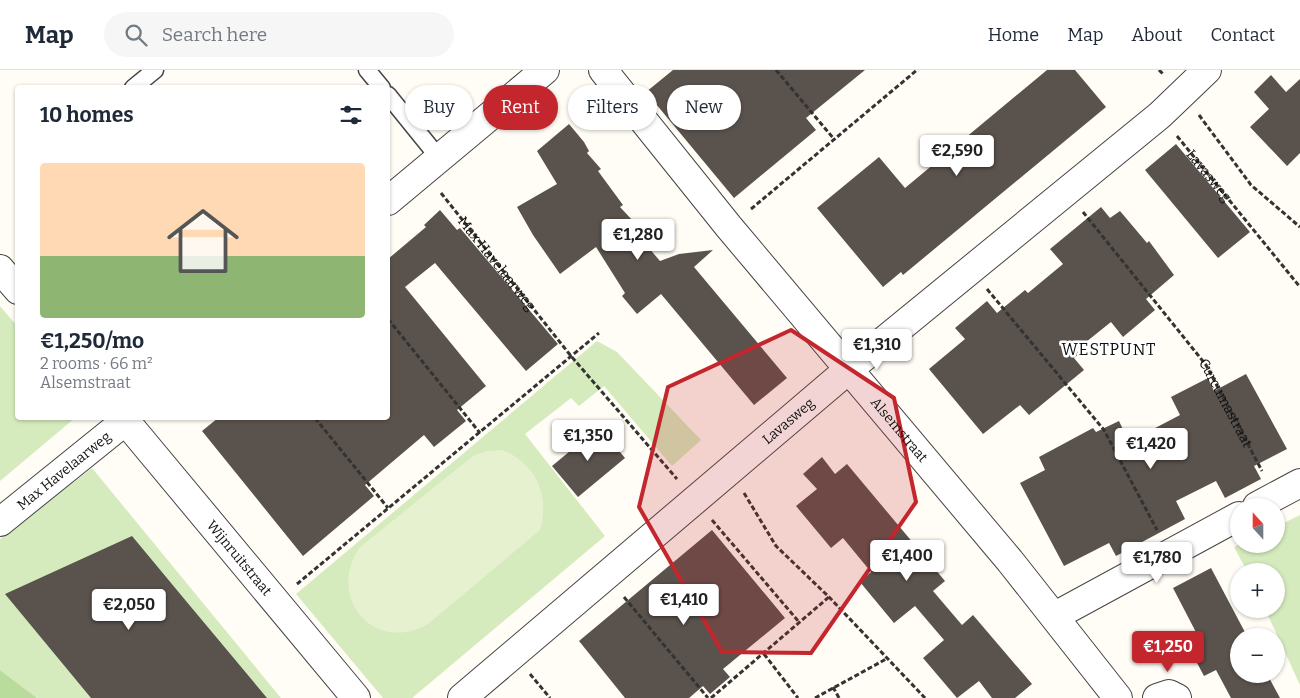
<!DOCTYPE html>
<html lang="en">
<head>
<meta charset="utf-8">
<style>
  :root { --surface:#fff; --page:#f6f6f7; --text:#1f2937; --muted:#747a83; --line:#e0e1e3; --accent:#c4262e }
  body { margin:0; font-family:Bitter,serif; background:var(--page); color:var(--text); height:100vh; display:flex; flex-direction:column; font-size:19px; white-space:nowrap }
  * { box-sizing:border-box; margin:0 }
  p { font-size:16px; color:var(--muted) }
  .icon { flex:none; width:28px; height:28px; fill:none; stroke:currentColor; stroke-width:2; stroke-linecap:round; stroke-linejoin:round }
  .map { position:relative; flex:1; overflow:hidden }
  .details { position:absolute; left:15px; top:15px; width:375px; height:335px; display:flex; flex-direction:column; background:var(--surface); border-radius:5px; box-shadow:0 1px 4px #0004 }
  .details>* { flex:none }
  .banner { position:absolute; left:405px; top:15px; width:475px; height:45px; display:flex; gap:10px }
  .needle { width:32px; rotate:339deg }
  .controls { position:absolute; left:1230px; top:428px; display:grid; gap:10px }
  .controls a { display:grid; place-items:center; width:55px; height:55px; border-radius:50%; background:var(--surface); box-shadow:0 1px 4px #0004; font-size:25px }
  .price { position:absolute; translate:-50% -42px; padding:0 11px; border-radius:5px; background:#fff; color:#222; font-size:16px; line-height:32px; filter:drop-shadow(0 1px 2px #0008) }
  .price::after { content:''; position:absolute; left:50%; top:30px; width:15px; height:11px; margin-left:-8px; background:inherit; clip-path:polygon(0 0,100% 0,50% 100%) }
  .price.selected { background:var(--accent); color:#fff }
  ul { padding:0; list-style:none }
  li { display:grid; align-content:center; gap:10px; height:265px; padding:0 25px }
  li span { display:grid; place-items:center; height:155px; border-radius:5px; color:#555 }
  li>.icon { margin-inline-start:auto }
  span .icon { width:90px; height:90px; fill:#fffc; stroke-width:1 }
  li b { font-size:21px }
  h2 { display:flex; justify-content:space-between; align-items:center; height:60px; padding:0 25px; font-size:21px }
  .tag { padding:0 18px; border-radius:22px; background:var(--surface); box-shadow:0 1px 4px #0004; font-size:18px; line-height:45px }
  .tag.selected { background:var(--accent); color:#fff }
  header { display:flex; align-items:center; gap:30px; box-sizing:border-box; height:70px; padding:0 25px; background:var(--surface); border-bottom:1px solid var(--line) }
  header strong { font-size:24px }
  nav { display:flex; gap:28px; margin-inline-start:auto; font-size:18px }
  .search { width:350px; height:45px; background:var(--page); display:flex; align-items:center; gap:12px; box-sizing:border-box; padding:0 18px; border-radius:28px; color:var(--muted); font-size:19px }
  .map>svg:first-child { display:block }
  .green { fill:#d5ebbd }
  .forest { fill:#b9dc9c }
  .pitch { fill:#e6f2cf }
  .building { fill:#5a524d }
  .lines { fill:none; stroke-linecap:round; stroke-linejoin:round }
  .lane-casing { stroke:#444; stroke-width:19 }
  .street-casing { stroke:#444; stroke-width:30 }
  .path { stroke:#333; stroke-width:3; stroke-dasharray:5 2.5; stroke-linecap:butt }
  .lane { stroke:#fff; stroke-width:16 }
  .street { stroke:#fff; stroke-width:28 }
  .marked { fill:#c4262e; fill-opacity:0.2; stroke:#c4262e; stroke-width:4; stroke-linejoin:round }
  .labels { text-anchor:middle; stroke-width:5; stroke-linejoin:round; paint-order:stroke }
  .street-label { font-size:14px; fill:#111; stroke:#fff }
  .quarter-label { font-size:16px; letter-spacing:1px; fill:#111; stroke:#fff }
</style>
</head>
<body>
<header>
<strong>Map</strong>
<div class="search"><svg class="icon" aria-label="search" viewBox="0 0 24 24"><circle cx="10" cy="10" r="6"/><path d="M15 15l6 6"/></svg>Search here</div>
<nav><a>Home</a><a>Map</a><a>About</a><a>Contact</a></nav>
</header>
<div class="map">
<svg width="1300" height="628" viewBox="0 0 1300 628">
  <rect width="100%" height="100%" fill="#fffdf5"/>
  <path class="green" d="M0,236l17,20 1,92h57l-75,63z
    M597,271l20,11 84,88 -29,26 -68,-80 -25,20 -8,-8 -46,36 80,102 -193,162h-29l-87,-104z
    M92,398l189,230h-244l-37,-28v-131z
    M1300,445v170l-35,-76h11v-38h-29l-13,-24 6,-3h36v-17z"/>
  <path class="forest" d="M0,600l37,28h-37z"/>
  <path class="pitch" d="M502,380c34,13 48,46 38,80l-112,94c-52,30 -102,-24 -69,-76l114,-92 14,-5z"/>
  <path class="building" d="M673,0h192l-59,48 10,12 -82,68 -88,-106z
    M1047,0h28l31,37 -203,168 -2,-3 -18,15 -66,-79 62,-51 26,31z
    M1271,5l15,17 14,-13v74l-13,13 -37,-39 19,-18 -15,-17z
    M569,54l15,18 5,9 -2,2 14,16 -3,2 25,34 -3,2 14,15 5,9 -3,2 24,28 19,-7 34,-4 -19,17 93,111 -33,27 -93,-111 -24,20 -15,-18 3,-3 -29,-46 -36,27 -27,-39 -16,-28 40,-23 -20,-33z
    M1176,74l74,88 -32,26 -73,-88z
    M1101,137l9,11 10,-7 27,32 2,-2 25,34 -28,24 9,11 -32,27 -12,-15 -35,28 3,4 -5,4 10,12 -55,45 -9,-10 -37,29 -54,-65 36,-30 -10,-11 32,-27 10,12 28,-23 3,3 35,-29 -13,-15z
    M440,140l17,20 3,-2 98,116 -32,27 -91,-108 -30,24 81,99 -29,24 9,11 -32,26 -10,-12 -59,50 9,11 -71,60 -101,-125 16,-13h170v-159l38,-32 -2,-2z
    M1246,304l41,75 -33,17 7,13 -36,19 -9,-17 -40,20 9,18 -69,37 -7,-13 -45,23 -44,-83 25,-13 -6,-13 54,-29 3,4 23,-11 8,17 11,-6 2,4 40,-21 -9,-18 37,-19 6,13z
    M599,357l26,31 -47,39 -26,-31z
    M822,387l13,17 12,-10 98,117 -12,10 29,34 11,-10 59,69 -17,14h-23l-13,-17 -22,17 -34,-40 21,-18 -29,-34 -21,17 -34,-41 11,-10 -28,-34 -12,10 -35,-42 21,-17 -14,-15z
    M712,460l73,88 -62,51 7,8 -20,17 -7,-8 -14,12h-64l-46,-57z
    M132,466l54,65 81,97h-176l-86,-104z
    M1211,498l36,68h-8v38h28l13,24h-49l-15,-28 -12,6 -17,-32 12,-6 -26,-50z"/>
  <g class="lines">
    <g class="lane-casing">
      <path id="lane" d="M367,0l15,18
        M133,18l22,-18
        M388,25l51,63"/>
    </g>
    <g class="street-casing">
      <g id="street">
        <path id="s4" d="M603,0l126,157 281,334 108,137"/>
        <path d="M388,131l157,-131"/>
        <path d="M0,199l18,21"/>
        <path id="s5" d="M123,348l233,280"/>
        <path d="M1257,436l43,-23"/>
        <path id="s6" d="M0,452l129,-104"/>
        <path d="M1055,546l184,-100"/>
        <path id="s7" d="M462,628l386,-328 312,-255 47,-45"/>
        <path d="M1157,628l12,-4 8,4"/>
      </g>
    </g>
    <g class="path">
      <path d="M776,0l58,69"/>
      <path d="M1159,0l5,5"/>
      <path d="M1199,45l52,70 49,42"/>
      <path id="s1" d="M1177,66l123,151"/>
      <path id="s2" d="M441,123l130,163 106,123"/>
      <path d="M751,139l166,-139"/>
      <path id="s3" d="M1083,142l123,153 56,106"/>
      <path d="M987,219l117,141 53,100"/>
      <path d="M388,249l92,114"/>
      <path d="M315,348l73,90"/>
      <path d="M744,423l32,53 53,51 96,101"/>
      <path d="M712,450l87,102"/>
      <path d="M297,514l302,-251"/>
      <path d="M624,527l84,101"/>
      <path d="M764,584l34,44"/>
      <path d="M530,604l20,24"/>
      <path d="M833,617l6,11"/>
      <path d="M711,628l118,-101"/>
      <path d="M815,628l73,-40"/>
    </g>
    <use href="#lane" class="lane"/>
    <use href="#street" class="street"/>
  </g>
  <path class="marked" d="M791,260l103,68 22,104 -105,151 -89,-1 -83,-145 29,-120z"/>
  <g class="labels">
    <g class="street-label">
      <text dy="5" stroke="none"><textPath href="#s1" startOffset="51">Lavasweg</textPath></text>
      <text dy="5" stroke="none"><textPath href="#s2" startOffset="90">Max Havelaarweg</textPath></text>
      <text dy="5" stroke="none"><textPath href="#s3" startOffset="239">Curcumastraat</textPath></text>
      <text dy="5" stroke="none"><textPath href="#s7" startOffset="428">Lavasweg</textPath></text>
      <text dy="5" stroke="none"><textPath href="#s4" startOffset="466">Alsemstraat</textPath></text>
      <text dy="5" stroke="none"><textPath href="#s6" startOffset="82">Max Havelaarweg</textPath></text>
      <text dy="5" stroke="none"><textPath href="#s5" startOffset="182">Wijnruitstraat</textPath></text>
    </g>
    <g class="quarter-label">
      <text x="1109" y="285">WESTPUNT</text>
    </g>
  </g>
</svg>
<div class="controls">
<a><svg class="needle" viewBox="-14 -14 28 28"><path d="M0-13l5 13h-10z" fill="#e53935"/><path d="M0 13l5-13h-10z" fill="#747a83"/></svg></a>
<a>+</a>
<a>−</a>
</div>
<b class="price" style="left:957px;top:107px">€2,590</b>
<b class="price" style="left:638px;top:191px">€1,280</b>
<b class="price" style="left:877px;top:301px">€1,310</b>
<b class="price" style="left:588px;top:392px">€1,350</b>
<b class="price" style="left:1151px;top:400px">€1,420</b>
<b class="price" style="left:907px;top:512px">€1,400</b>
<b class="price" style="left:1157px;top:514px">€1,780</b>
<b class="price" style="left:684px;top:556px">€1,410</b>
<b class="price" style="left:129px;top:561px">€2,050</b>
<b class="price selected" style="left:1168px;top:603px">€1,250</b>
<div class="banner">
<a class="tag">Buy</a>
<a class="tag selected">Rent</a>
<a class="tag">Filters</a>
<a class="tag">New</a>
</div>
<section class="details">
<h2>10 homes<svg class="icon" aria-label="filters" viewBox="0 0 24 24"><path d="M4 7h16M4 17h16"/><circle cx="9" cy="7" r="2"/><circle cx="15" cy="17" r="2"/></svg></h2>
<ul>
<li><span style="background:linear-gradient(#ffd9b3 60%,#8fb573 0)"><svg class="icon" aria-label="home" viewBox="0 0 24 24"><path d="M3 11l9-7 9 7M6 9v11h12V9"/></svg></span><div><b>€1,250/mo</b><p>2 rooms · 66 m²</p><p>Alsemstraat</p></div></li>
</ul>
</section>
</div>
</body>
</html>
